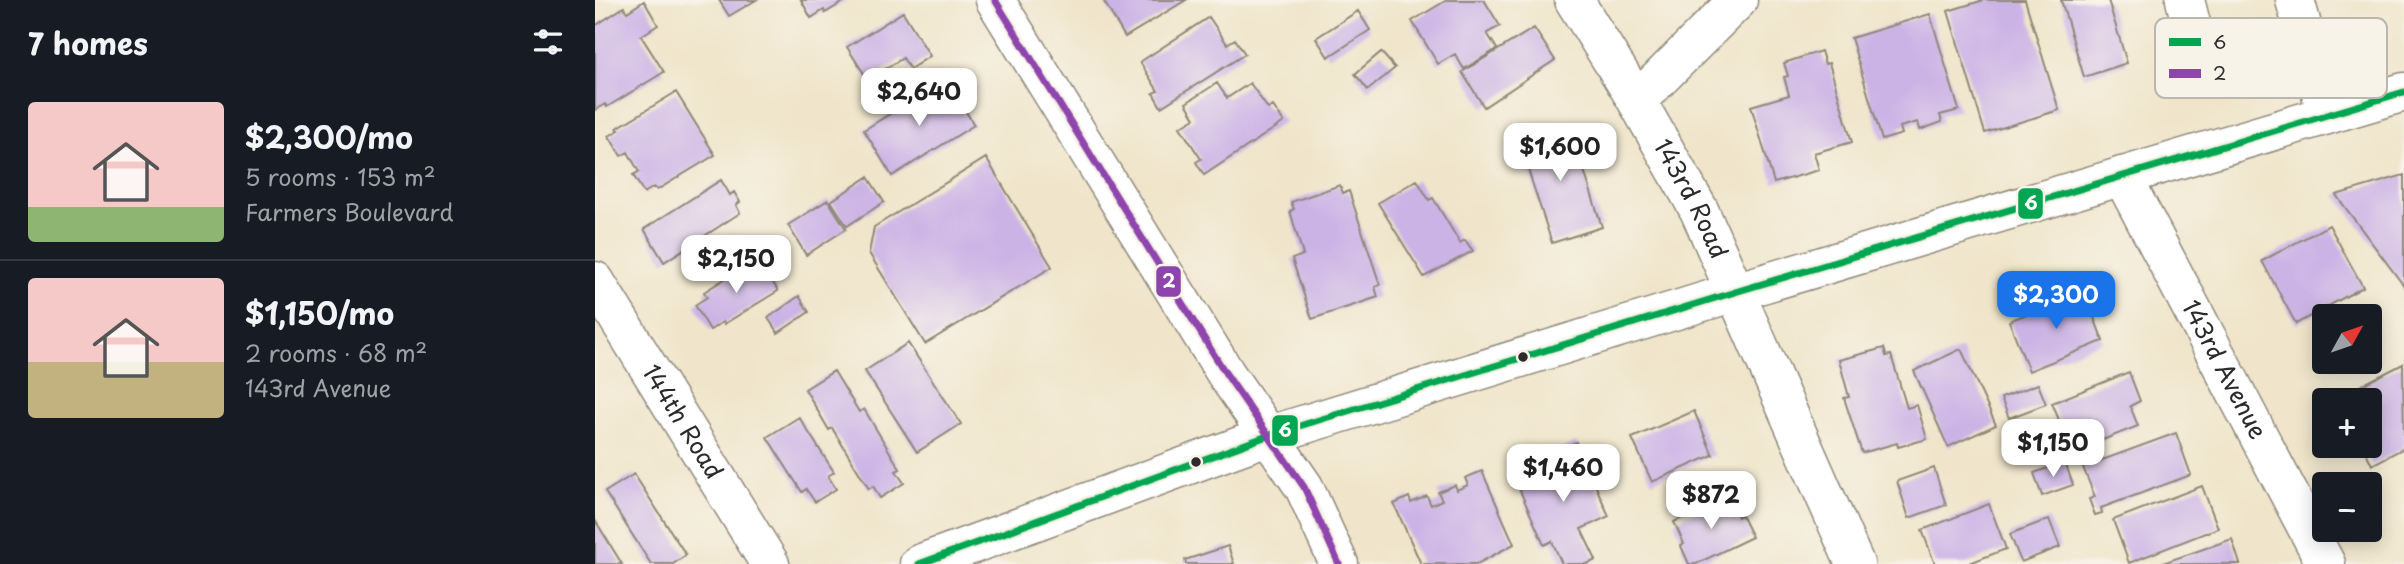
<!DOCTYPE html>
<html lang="en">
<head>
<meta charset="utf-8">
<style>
  :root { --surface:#171b24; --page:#20242c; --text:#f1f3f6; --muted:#9ea1a6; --line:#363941; --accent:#1a73e8 }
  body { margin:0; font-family:"Playpen Sans",sans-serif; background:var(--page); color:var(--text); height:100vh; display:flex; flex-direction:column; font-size:26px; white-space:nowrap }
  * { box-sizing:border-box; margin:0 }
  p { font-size:23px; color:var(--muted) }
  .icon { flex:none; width:38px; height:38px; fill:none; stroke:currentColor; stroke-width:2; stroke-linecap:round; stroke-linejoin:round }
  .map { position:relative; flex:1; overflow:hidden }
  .side { display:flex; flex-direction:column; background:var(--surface); width:595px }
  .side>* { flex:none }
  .needle { width:46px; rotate:50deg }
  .fabs { position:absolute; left:1717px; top:304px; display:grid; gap:14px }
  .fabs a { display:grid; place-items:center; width:70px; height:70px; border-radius:7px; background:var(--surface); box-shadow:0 4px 18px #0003; font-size:35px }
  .price { position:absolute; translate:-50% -60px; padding:0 16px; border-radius:14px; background:#fff; color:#222; font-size:23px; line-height:46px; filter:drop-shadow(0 2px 4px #0008) }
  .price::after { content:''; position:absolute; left:50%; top:42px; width:21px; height:16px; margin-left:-10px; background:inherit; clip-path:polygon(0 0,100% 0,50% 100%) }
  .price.on { background:var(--accent); color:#fff }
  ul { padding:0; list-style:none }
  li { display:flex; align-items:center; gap:21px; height:175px; padding:0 28px }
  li+li { border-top:2px solid var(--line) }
  li span { display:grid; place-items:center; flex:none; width:196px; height:140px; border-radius:7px; color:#555 }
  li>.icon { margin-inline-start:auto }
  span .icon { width:84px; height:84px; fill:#fffc; stroke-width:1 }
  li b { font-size:30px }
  h2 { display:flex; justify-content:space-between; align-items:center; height:84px; padding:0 28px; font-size:30px }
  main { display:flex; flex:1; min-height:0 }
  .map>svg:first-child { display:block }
  .building { fill:#ccb3e6 }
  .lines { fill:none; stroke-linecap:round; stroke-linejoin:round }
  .minor-casing { stroke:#8e887a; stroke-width:41 }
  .major-casing { stroke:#8e887a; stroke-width:41 }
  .minor { stroke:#fff; stroke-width:38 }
  .major { stroke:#fff; stroke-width:38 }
  .bus-1-casing { stroke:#f7f3e8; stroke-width:12 }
  .bus-2-casing { stroke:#f7f3e8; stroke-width:12 }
  .bus-1 { stroke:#00a651; stroke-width:7 }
  .bus-2 { stroke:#8e44ad; stroke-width:7 }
  .bus-dot { fill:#2b2b2b; stroke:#f7f3e8; stroke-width:2.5 }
  .labels { text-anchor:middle; stroke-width:5; stroke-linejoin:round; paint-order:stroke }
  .street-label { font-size:24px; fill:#2b2b2b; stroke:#f7f3e8 }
  .key { fill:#f7f3e8; stroke:#bab7af; stroke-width:2 }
  .key-label { font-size:19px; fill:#2b2b2b }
  .line-badge { stroke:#f7f3e8; stroke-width:2.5 }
  .badge-label { font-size:19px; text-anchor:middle; font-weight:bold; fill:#fff }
</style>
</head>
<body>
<main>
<section class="side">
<h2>7 homes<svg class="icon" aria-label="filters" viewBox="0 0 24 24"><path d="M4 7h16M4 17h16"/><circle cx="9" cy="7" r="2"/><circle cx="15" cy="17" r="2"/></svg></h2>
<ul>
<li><span style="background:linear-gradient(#f6c9c9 75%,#8fb573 0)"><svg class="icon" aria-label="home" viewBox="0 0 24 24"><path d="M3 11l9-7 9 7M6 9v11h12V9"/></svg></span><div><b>$2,300/mo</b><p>5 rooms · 153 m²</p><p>Farmers Boulevard</p></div></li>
<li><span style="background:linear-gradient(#f6c9c9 60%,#c2b280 0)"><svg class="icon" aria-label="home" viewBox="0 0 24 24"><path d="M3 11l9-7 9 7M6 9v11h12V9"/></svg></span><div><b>$1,150/mo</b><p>2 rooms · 68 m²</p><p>143rd Avenue</p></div></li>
</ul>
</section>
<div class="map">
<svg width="1809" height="564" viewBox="0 0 1809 564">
  <rect width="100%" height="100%" fill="#f7f3e8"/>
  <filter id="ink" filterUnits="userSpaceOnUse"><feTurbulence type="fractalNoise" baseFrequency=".0143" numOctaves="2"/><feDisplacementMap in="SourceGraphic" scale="14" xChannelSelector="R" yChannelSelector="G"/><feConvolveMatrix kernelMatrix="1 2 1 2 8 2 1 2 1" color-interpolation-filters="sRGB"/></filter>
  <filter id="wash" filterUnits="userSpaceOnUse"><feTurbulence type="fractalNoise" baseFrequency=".00686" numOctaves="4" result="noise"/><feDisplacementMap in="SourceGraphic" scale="28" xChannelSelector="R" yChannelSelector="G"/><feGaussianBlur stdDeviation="1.57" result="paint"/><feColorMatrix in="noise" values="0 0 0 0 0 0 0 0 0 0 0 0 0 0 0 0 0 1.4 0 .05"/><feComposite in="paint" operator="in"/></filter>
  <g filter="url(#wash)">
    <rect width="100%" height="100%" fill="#f0e5ca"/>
    <g id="blocks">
      <path class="building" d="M124,0h37l-27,16z
        M206,0h46l-22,13 -1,-3 -13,8z
        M508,0h83l-61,37z
        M852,0h37l16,26 -13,7 10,16 -33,20 -9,-15 -17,10 -26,-43z
        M1389,0h41l34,110 -74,23 -37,-122z
        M1466,0h47l19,63 -43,14z
        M49,1l14,24 -17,11 23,36 -57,35 -2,-3 -10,6v-84l29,-19 3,5z
        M763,11l12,19 -42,27 -12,-19z
        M308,12l27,44 -20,13 -7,-11 -35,22 -21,-33z
        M1335,14l29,96 -19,5 2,7 -22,8 -2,-8 -18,5 2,7 -20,6 -31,-102z
        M614,17l18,27 8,-5 10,15 -84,53 -8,-14 5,-2 -18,-29z
        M939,28l21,32 -71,47 -22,-35z
        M1226,51l4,13 4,-1 23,79 -38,11 5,17 -45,13 -23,-77 38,-11 -5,-18 4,-1 -4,-13z
        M786,52l14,16 -27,22 -13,-16z
        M351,79l28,46 -82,51 -28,-46z
        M622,83l10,15 23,-15 18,26 5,-3 11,16 -80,53 -8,-13 5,-3 -21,-32 15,-9 -9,-15z
        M81,92l39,63 -58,35 -3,-3 -10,6 -11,-18 6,-3 -11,-20 -7,4 -12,-20 10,-6 -2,-2z
        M974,123l33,104 -50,16 -34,-104z
        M391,158l66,109 -127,77 -56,-91 5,-26z
        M1809,175v111l-68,-91z
        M273,177l16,25 -37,24 -16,-25z
        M126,180l9,15 4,-3 6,10 -4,3 4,8 -76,49 -20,-33z
        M822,180l12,20 4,-2 27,45 5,-3 8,11 -49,26 -46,-74z
        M745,185l3,8 6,-2 31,94 -5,2 3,10 -66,22 -20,-60 11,-4 -13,-44 4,-2 -3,-7z
        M233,200l18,29 -40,26 -18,-30z
        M1734,225l34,62 -67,37 -34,-63z
        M163,258l20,33 -54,33 -1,-2 -13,8 -15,-25 12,-8 -3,-5z
        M1489,291l19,50 -74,30 -20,-50z
        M204,296l10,16 -31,21 -10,-15z
        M313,343l53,81 -44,28 -52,-81z
        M1289,348l2,8 5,-1 16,53 10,-3 10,34 -29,8 -1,-4 -35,10 -18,-55 5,-1 -10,-37z
        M1366,349l35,76 -48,22 -34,-76z
        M1808,364l1,84 -32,17 -9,-19h6v-45h-30l-2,-3z
        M239,371l25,41 5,-3 36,60 -4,2 8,12 -24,15 -7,-12 -4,3 -37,-61 -3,2 -24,-41z
        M1534,372l11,29 -10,5 8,20 -73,29 -6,-15 7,-3 -14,-34z
        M1443,384l8,20 -37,14 -8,-20z
        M1099,411l19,44 -61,27 -20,-44z
        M204,417l35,55 -6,4 8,13 -21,13 -9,-13 -4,3 -35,-55z
        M1581,433l15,42 -90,33 1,5 -7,2 -6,-16 6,-2 -12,-30z
        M981,442l33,74 -28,13 15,31 -9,4h-25l-10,-23 -8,4 -31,-70 37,-16 2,5 11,-5 -4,-9z
        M1470,462l8,23 -31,11 -8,-23z
        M1339,468l12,37 -37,13 -12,-37z
        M887,471l32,73 -37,20h-56l-27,-60 15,-7 2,6 16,-7 4,9 11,-5 -4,-8 17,-7 2,5 11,-5 -3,-7z
        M39,474l52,81 -13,9h-22l-46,-72z
        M1607,486l16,42 -89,35 -16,-43z
        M1133,495l10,22 3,-2 11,22 -56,27h-7l-8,-18 3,-2 -10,-22z
        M1394,504l17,45 -39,15h-32l-13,-34z
        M1454,519l11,28 -39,15 -11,-28z
        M0,520l27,44h-27z
        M1637,539l8,25h-80z
        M633,546l6,18h-48l-1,-4z"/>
    </g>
  </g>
  <g filter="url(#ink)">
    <use href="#blocks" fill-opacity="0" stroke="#8e887a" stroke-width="2"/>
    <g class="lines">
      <g class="minor-casing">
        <g id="minor">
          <path d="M400,0l231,374 78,113 35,77"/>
          <path id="s1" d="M979,0l63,101 62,109 156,354"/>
          <path d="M1590,0l14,55"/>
          <path d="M1700,0l32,115"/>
          <path d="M1042,101l101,-101"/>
          <path id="s2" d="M1527,176l204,388"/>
          <path id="s3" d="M0,281l175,283"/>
        </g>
      </g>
      <g class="major-casing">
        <path id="major" d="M324,564l351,-129 465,-143 669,-200"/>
      </g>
      <use href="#minor" class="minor"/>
      <use href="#major" class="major"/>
      <g class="bus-1-casing">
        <path id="bus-1" d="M324,564l351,-129 465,-143 669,-200"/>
      </g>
      <g class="bus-2-casing">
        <path id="bus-2" d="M400,0l231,374 78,113 35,77"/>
      </g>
      <use href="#bus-1" class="bus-1"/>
      <use href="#bus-2" class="bus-2"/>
    </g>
  </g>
  <g class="bus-dot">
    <circle cx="928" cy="357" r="6"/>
    <circle cx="601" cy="462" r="6"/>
  </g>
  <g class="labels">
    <g class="street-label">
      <text dy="8" stroke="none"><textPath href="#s1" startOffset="231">143rd Road</textPath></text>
      <text dy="8" stroke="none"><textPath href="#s2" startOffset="219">143rd Avenue</textPath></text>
      <text dy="8" stroke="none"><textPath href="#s3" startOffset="166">144th Road</textPath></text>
    </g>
  </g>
  <rect x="1560" y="18" width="232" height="80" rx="10" class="key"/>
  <rect x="1574" y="38" width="32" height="8" fill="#00a651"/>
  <rect x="1574" y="69" width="32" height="9" fill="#8e44ad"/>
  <g class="key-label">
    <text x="1618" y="49">6</text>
    <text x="1618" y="80">2</text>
  </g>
  <g class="line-badge">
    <rect x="1422" y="187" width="27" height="33" rx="7" fill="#00a651"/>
    <rect x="560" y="265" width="27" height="33" rx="7" fill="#8e44ad"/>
    <rect x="676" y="414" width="28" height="33" rx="7" fill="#00a651"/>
  </g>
  <g class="badge-label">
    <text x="1436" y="210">6</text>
    <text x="574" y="288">2</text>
    <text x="690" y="437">6</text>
  </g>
</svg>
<div class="fabs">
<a><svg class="needle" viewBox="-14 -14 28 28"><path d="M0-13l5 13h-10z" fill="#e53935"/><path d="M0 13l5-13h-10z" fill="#9ea1a6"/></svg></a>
<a>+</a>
<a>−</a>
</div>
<b class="price" style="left:324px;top:128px">$2,640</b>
<b class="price" style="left:965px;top:183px">$1,600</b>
<b class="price" style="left:141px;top:295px">$2,150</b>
<b class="price on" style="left:1461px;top:331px">$2,300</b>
<b class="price" style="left:1458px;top:479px">$1,150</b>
<b class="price" style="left:968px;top:504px">$1,460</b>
<b class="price" style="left:1116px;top:531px">$872</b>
</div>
</main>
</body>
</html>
